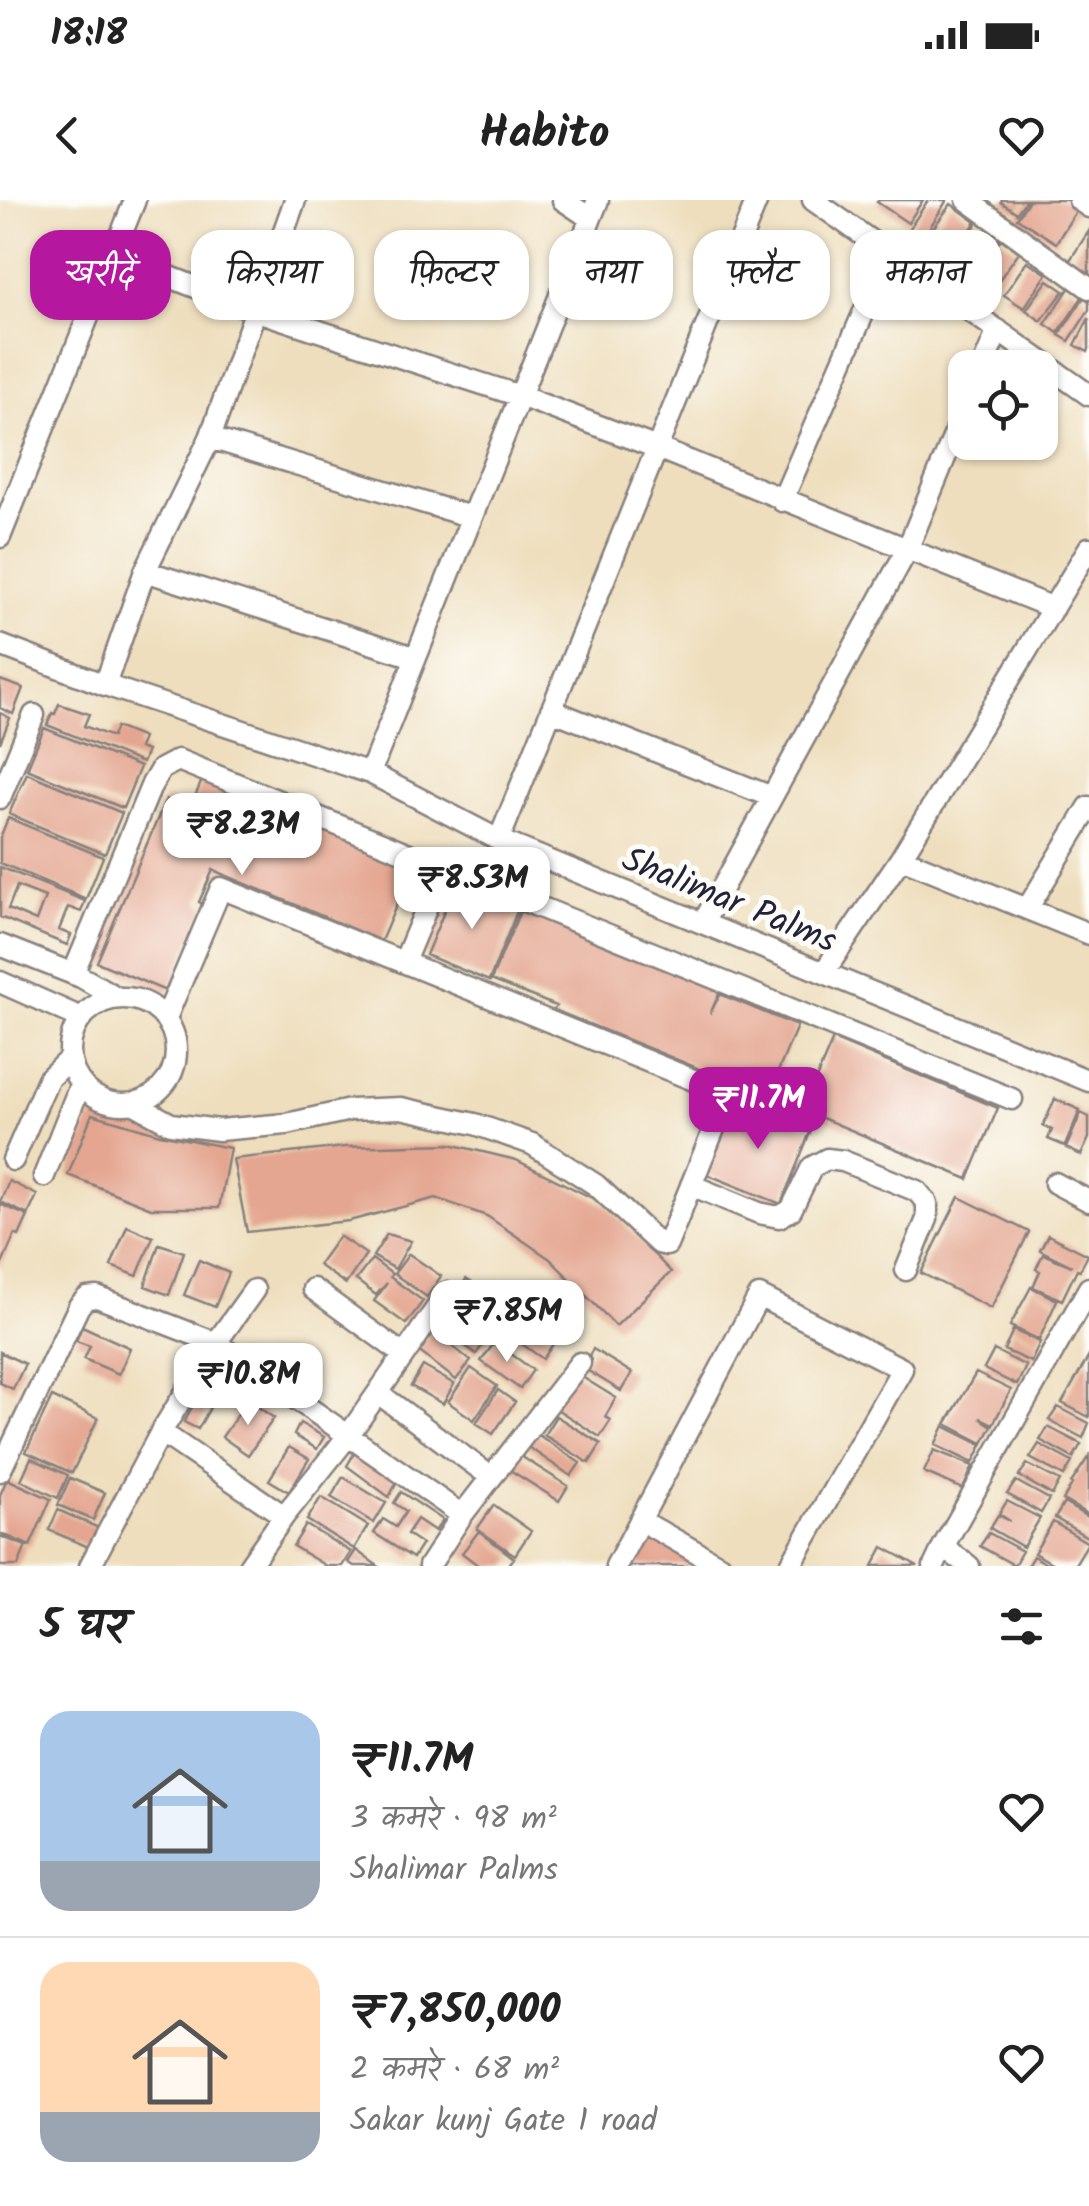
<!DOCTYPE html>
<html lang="hi">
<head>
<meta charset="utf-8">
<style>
  :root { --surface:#fff; --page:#f6f6f6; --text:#222; --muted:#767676; --line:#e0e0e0; --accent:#b5179e }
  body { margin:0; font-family:Kalam,"Playpen Sans Deva",sans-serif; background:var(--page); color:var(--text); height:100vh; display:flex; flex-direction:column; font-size:38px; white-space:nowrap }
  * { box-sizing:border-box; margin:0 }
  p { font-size:32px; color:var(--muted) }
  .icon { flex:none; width:55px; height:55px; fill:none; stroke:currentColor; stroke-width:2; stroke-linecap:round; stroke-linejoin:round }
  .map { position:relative; height:1366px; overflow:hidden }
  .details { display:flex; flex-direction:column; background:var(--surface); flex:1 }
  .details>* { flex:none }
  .guide { position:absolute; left:30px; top:30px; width:1030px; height:90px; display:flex; gap:20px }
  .buttons { position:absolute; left:948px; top:150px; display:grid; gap:20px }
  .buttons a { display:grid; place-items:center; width:110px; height:110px; border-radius:20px; background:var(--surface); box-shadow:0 2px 8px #0004; font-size:50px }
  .price { position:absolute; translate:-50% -85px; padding:0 22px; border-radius:20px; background:#fff; color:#222; font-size:32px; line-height:65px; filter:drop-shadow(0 2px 5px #0008) }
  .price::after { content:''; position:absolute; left:50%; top:60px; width:30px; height:22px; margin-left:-15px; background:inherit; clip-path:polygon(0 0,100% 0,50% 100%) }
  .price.selected { background:var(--accent); color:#fff }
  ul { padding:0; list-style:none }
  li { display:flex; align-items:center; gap:30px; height:250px; padding:0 40px }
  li+li { border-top:2px solid var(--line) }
  li span { display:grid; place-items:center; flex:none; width:280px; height:200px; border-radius:30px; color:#555 }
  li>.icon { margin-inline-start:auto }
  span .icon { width:120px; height:120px; fill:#fffc; stroke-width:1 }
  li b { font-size:42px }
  h2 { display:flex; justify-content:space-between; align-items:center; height:120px; padding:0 40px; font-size:42px }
  .chip { padding:0 35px; border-radius:30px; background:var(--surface); box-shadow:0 2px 8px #0004; font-size:35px; line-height:90px }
  .chip.selected { background:var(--accent); color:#fff }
  .status { display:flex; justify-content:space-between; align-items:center; height:70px; padding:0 50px; background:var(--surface); direction:ltr }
  .status svg { height:28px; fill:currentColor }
  header { display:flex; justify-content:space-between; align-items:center; height:130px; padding:0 40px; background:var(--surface); font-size:45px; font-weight:600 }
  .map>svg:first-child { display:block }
  .building { fill:#e4a690; fill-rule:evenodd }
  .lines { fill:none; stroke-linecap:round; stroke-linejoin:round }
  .minor-casing { stroke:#88807c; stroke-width:25 }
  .minor { stroke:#fff; stroke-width:20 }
  .labels { text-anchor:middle; stroke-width:10; stroke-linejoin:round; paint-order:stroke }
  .street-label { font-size:35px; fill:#22223b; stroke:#fdfcf7 }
</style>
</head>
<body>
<div class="status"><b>18:18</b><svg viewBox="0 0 49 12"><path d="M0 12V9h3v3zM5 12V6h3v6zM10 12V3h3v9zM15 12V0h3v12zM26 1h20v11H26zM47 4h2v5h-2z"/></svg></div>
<header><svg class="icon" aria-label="back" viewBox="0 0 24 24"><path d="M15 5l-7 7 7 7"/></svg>Habito<svg class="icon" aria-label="heart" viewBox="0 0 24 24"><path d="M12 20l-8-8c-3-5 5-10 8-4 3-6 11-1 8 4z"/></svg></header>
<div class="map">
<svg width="1089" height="1366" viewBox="0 0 1089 1366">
  <rect width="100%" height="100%" fill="#fdfcf7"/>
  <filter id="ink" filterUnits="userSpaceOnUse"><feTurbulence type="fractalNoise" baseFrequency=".01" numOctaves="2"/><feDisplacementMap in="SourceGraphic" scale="20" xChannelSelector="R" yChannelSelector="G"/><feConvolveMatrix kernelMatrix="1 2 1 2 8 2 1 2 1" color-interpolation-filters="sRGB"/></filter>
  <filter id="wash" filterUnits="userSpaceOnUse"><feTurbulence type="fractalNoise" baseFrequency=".0048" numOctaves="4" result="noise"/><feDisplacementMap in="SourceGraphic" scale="40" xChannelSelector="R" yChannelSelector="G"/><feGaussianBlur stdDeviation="2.25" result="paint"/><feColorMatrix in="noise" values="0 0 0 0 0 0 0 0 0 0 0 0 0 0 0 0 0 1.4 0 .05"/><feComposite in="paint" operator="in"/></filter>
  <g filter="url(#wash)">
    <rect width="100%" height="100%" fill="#eedebd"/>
    <g id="blocks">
      <path class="building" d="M879,0h44l-15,23 -31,-21z
        M928,0h19l-25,40 -14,-9z
        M1002,0h24l-9,13 -16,-11z
        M1029,0h38l11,8 -22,35 -39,-25z
        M951,4l25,18 -29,40 -25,-19z
        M978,22l22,14 -28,40 -21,-14z
        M1089,31v45l-21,-13z
        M1001,39l18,13 -23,32 -18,-12z
        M1027,61l20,13 -23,34 -20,-13z
        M1048,80l16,11 -23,30 -15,-11z
        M1070,87l13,9 -25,37 -13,-9z
        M1084,97l5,4v9l-20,31 -10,-6z
        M1089,118v31l-1,3 -13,-7z
        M0,480l23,8 -10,26 -13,-6z
        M59,504l30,10 -5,12 28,11 4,-10 27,11 -4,10 8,3 -5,12 -95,-38 5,-12 3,1z
        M0,513l10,5 -10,25z
        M44,528l96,39 -17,41 -96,-39z
        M27,573l95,40 -17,41 -96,-40z
        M202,580l211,86 -32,75 -168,-71 -14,32 7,4 -38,86 -71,-30 69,-163 24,10z
        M8,618l95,39 -17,42 -86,-36v-25z
        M0,667l85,34 -4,11 -13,-5 -9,23 12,5 -4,10 -67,-28zM17,686l28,11 -9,24 -28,-12z
        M456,683l62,26 -29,72 -63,-26z
        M521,709l199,82 -10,23 10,-20 77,32 -30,72 -77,-33 -136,-55 2,-4 -65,-26z
        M833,839l165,69 -30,71 -165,-69z
        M736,899l75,31 -30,74 -75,-30z
        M1055,899l25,11 -15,36 -17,-7 4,-9 -9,-4z
        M1081,913l8,4v21l-8,17 -15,-7z
        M92,914l68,20 70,14 -11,60h-68l-83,-33z
        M450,944l66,16 90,45 65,67 -55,54 -66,-67 -63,-43 -51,-18 -87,23 -102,11 -14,-73 112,-12z
        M9,981l28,14 -9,20 -28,-13z
        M959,997l70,35 -38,76 -70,-35z
        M0,1004l28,12 -9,20 -4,-2 -15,35z
        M127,1026l26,11 -16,39 -26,-10z
        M387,1034l24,7 -16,28 -22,-13z
        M1048,1035l40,20 -8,15 -3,-1 -15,31 -29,-13 7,-16 -4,-2 7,-15 29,12 -32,-16z
        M339,1036l27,18 -20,30 -28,-19z
        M159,1044l25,8 -15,43 -24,-9z
        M409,1054l32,22 -14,21 -33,-23z
        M372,1059l20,15 -2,3 33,24 -17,23 -32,-23 13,-18 -11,12 -20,-15z
        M199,1060l30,13 -14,34 -31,-12z
        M466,1079l49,31 -10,17 -49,-31z
        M1031,1087l26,13 -18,40 -29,-14z
        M459,1102l36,27 -19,25 -35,-27z
        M518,1114l37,27 -12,18 -38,-27z
        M82,1126l48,22 -11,26 -35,-15 6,-13 -14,-5z
        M431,1130l40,31 -15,19 -39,-30z
        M1013,1130l27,12 -9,20 -27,-12z
        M495,1142l38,28 -13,19 -39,-28z
        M593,1149l39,24 -11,18 -39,-24z
        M994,1150l32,16 -9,19 -33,-16z
        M0,1152l25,12 -12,25 -13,-6z
        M1089,1156v61l-27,-14z
        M423,1166l31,18 -11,20 -32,-18z
        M471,1168l26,18 -23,34 -26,-18z
        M574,1172l42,26 -11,19 6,3 -11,17 -48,-31z
        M976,1173l35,17 -18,34 -13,-6 12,8 -9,17 -37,-19z
        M203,1187l14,8 -19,34 -14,-7z
        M498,1190l17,12 -22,32 -17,-11z
        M52,1197l46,21 -26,55 -46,-21z
        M248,1200l26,18 -26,37 -26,-18z
        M1058,1207l31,16 -6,15 -34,-18z
        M556,1216l45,28 -12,19 -45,-28z
        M300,1223l24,14 -7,12 -23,-14z
        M944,1226l38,19 -9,18 -38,-18z
        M1048,1227l33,17 -8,14 -33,-18z
        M531,1230l49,33 -9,13 -49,-33z
        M1039,1244l33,18 -8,14 -34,-18z
        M289,1247l20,12 -20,33 -20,-12z
        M356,1250l41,32 -8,15 -42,-31z
        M934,1250l39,16 -10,23 -39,-17z
        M519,1255l49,31 -9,15 -49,-31z
        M1089,1256v59l-26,-15 9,-16 -1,-1z
        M31,1258l37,17 -10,23 -37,-18z
        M1027,1264l33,17 -8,14 -33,-19z
        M343,1277l43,26 -12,20 -43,-26z
        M70,1278l35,15 -12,27 -35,-15z
        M7,1279l44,20 -21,47 -30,-13v-38z
        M1016,1281l33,18 -8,14 -34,-19z
        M401,1292l42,28 -8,11 -18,-12 -10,15 15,10 -9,14 -39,-25 9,-14 13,8 10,-16 -12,-8z
        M321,1297l47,29 -14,23 -47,-29z
        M1007,1301l33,17 -17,29 -33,-19 8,-13 12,6 -11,-7z
        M1064,1303l25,15v20l-34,-20z
        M494,1305l37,26 -16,24 -38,-26z
        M58,1310l43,19 -8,20 -44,-19z
        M1053,1322l35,21 -14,23h-17l-23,-13z
        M306,1325l45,27 -9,14h-16l-33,-20z
        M479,1331l35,27 -6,8h-29l-17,-13z
        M989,1333l33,18 -8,14 -34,-19z
        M645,1334l51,26 -3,6h-65z
        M0,1336l26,10 -8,20h-18z
        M883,1347l35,19h-45z
        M356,1350l12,9 10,7h-24l-6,-4z
        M1033,1356l17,10h-23z"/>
    </g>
  </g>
  <g filter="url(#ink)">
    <use href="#blocks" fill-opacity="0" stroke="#88807c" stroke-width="2.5"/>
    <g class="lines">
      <g class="minor-casing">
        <path id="minor" d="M563,0l27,18
          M813,0l276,195
          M967,0l122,88
          M1079,0l10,7
          M114,55l140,55 266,86 137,52 396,160
          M982,168l16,-38
          M210,238l85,-238
          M782,301l107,-247
          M0,337l135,-337
          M145,371l269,86
          M0,445l105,40 265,88 129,67 590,241
          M105,485l40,-114 65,-133 261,79
          M551,510l221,87
          M370,573l228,-573
          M0,598l34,-83
          M499,640l258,-640
          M901,658l188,-310
          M1027,709l62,-102
          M703,723l204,-373 58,-141
          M0,745l81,32 37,21
          M404,762l39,-94
          M824,772l77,-114 188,76
          M73,774l79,-190 9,-15 17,-9 834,339
          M0,782l81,36
          M70 851a53 53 0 1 1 106 0a53 53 0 1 1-106 0Z
          M133,903l38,21 48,6 68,-6 63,-14 51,-2 74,16 57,20 64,41 62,58 9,2 61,-151 -507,-206 -55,130
          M13,960l35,-81 22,-21
          M44,976l37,-93
          M1055,983l34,18
          M691,985l68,28 20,4 12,-7 21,-43 15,-8 16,2 74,30 10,12v16l-21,51
          M313,1089l91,66
          M378,1193l113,84
          M161,1232l123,84
          M0,1271l79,-165 8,-8 10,-1 119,46 38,-53
          M462,1315l118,-152
          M640,1320l81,46
          M90,1366l71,-134 55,-89 246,172 -33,51
          M249,1366l35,-50 64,-80 99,-143
          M616,1366l143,-270 143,73 -112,197
          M934,1366l9,-19
          M969,1366l-26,-19 146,-259"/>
      </g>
      <use href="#minor" class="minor"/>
    </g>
  </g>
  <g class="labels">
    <g class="street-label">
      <text transform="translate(730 699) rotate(22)" y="12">Shalimar Palms</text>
    </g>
  </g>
</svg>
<div class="buttons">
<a><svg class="icon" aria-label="locate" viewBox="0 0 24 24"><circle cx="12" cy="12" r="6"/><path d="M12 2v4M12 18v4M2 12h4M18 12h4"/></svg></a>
</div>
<b class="price" style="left:242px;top:678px">₹8.23M</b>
<b class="price" style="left:472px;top:732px">₹8.53M</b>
<b class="price selected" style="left:758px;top:952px">₹11.7M</b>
<b class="price" style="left:507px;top:1165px">₹7.85M</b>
<b class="price" style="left:248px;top:1228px">₹10.8M</b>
<div class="guide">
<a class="chip selected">खरीदें</a>
<a class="chip">किराया</a>
<a class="chip">फ़िल्टर</a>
<a class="chip">नया</a>
<a class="chip">फ़्लैट</a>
<a class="chip">मकान</a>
</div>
</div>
<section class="details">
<h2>5 घर<svg class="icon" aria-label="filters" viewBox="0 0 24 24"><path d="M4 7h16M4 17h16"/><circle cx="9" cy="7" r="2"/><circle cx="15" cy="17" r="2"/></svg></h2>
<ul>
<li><span style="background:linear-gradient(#a9c7e8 75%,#9aa5b1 0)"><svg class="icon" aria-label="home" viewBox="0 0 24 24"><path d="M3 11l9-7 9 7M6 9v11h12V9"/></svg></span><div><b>₹11.7M</b><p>3 कमरे · 98 m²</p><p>Shalimar Palms</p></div><svg class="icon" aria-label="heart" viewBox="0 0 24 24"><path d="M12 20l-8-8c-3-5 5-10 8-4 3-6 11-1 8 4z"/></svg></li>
<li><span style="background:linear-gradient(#ffd9b3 75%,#9aa5b1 0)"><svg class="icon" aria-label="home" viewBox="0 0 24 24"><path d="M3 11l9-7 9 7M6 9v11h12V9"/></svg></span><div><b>₹7,850,000</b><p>2 कमरे · 68 m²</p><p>Sakar kunj Gate 1 road</p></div><svg class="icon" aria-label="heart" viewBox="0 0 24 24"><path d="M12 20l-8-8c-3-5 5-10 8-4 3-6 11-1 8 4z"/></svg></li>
</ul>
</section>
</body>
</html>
